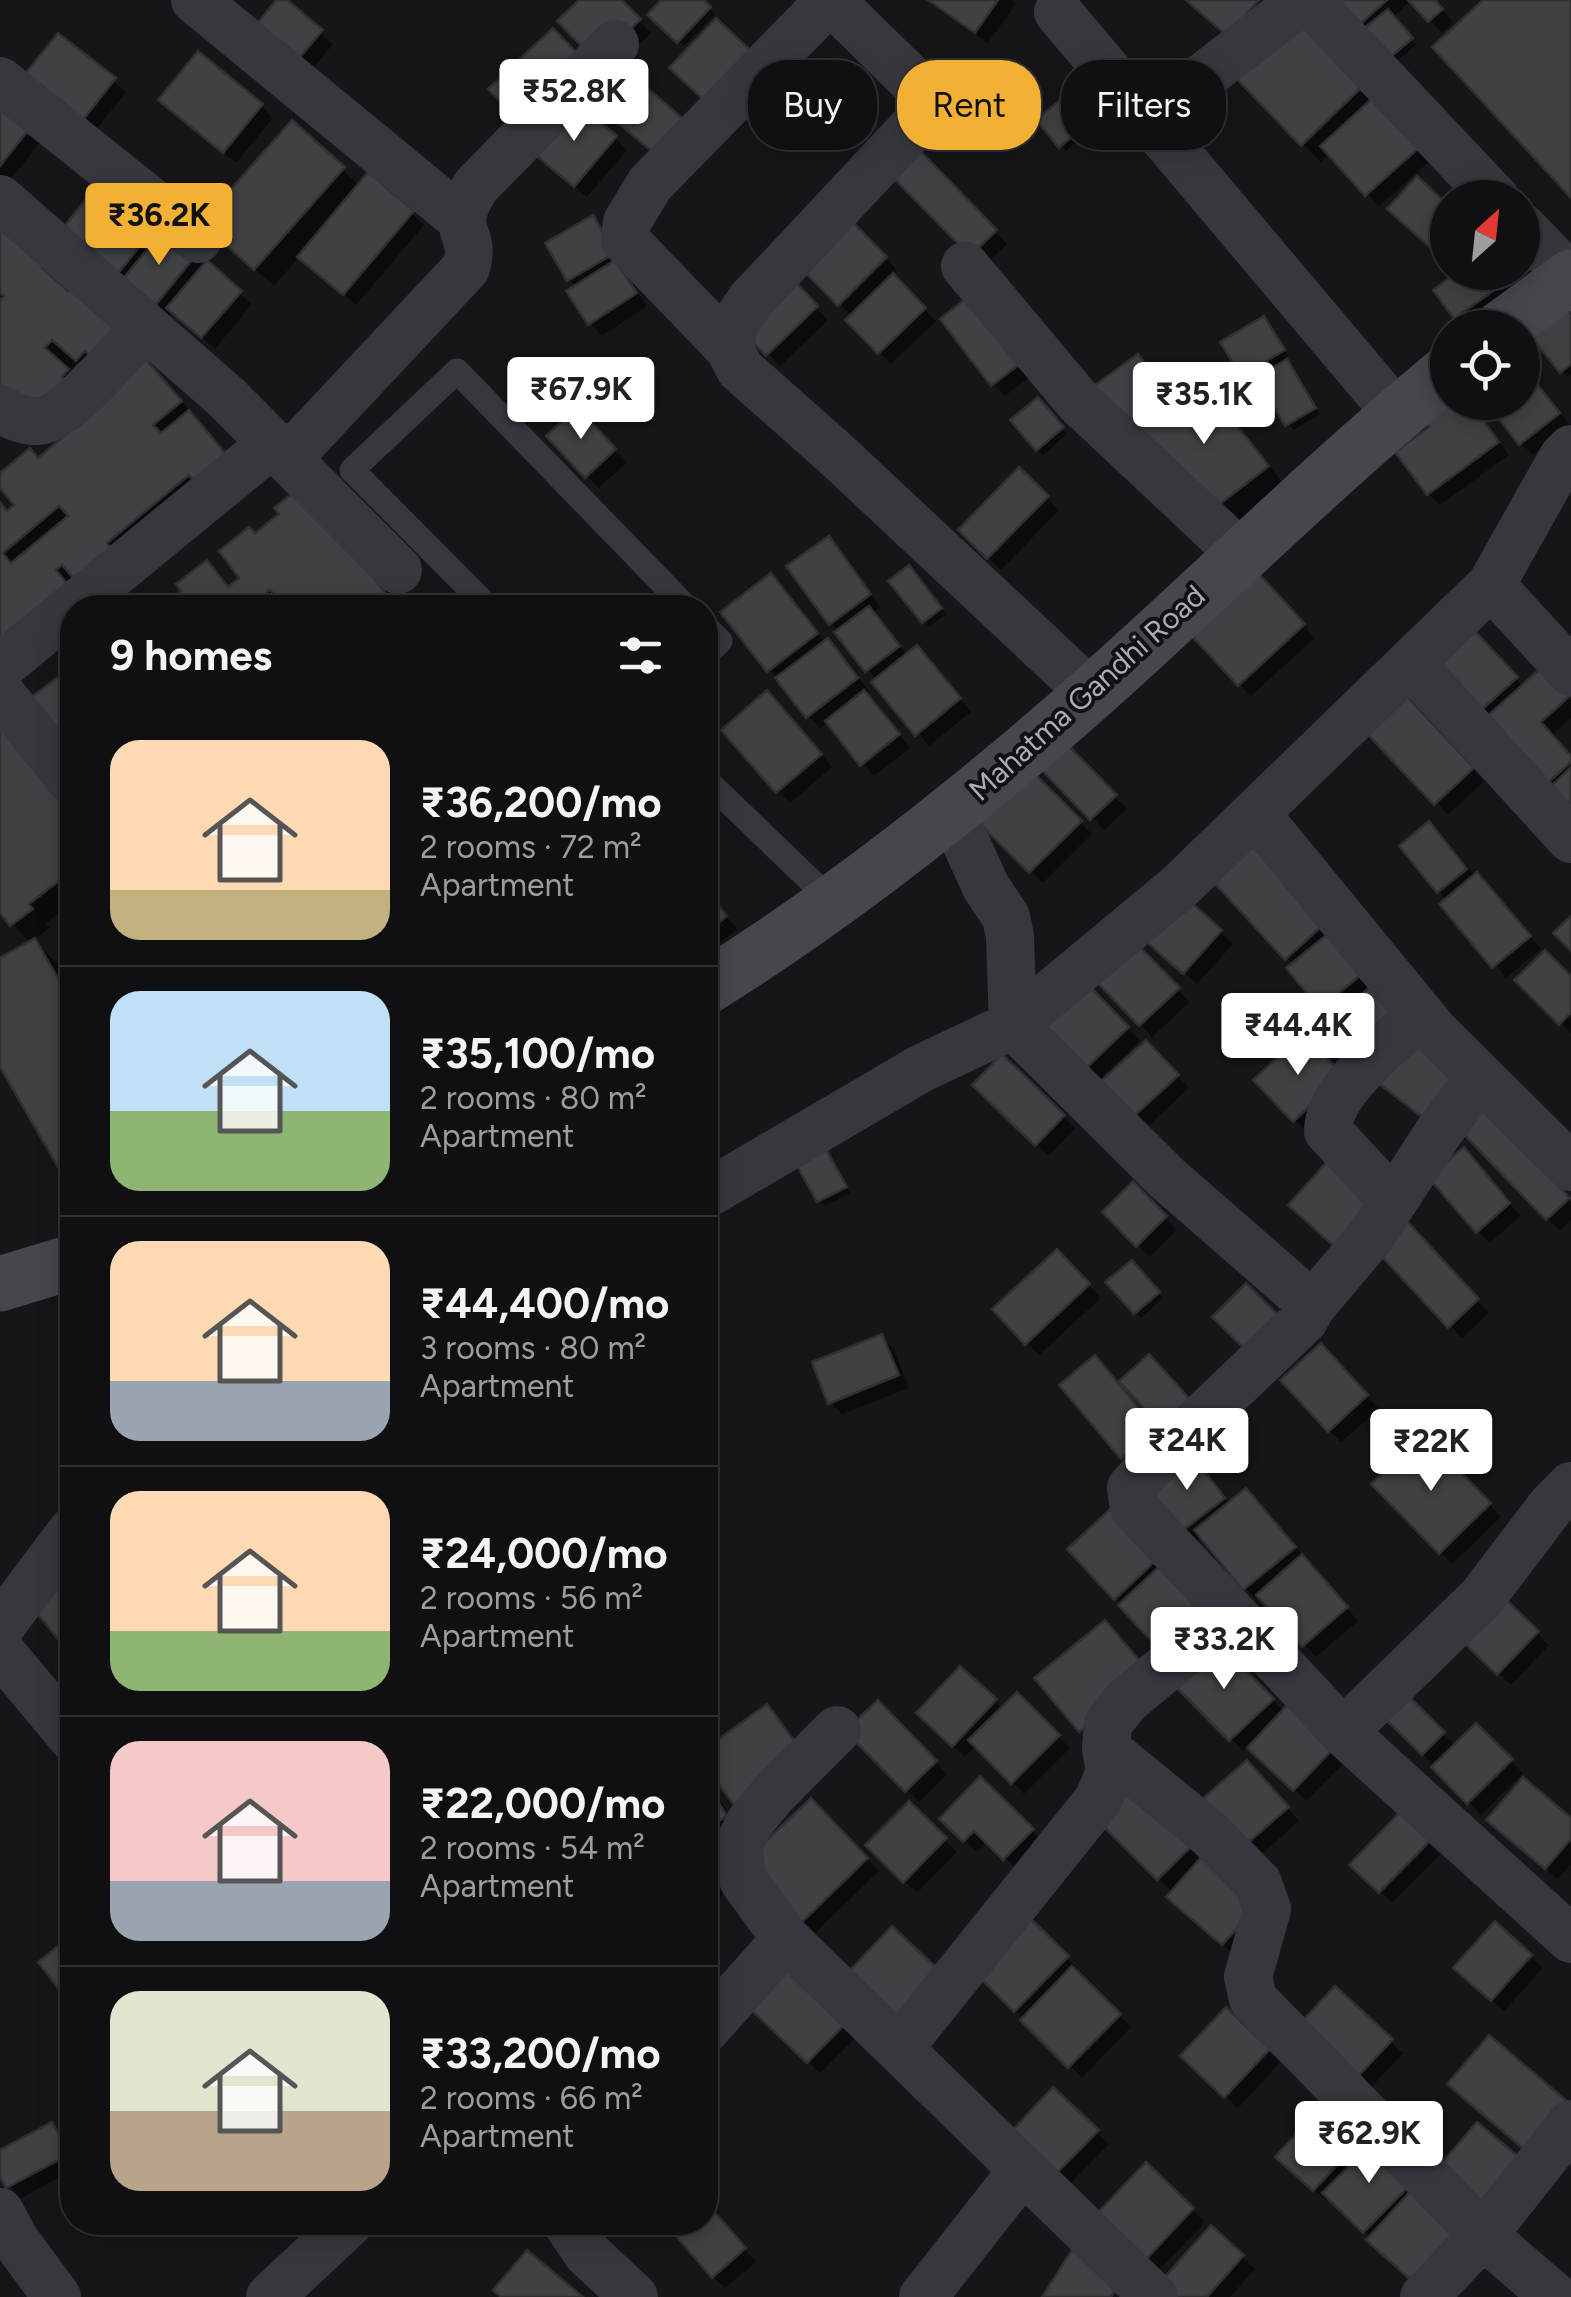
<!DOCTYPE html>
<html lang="en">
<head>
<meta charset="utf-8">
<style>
  :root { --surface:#101012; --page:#1e1e20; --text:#f1f3f6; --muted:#9c9d9f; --line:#303032; --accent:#f2b134 }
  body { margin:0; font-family:Figtree,sans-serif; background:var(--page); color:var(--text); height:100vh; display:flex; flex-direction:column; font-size:38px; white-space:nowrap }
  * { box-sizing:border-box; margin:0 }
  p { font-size:32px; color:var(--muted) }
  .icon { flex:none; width:55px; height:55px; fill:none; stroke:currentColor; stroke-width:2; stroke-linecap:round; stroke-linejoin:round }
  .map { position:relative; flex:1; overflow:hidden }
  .drawer { position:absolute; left:60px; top:595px; width:658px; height:1640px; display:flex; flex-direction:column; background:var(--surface); border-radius:40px; box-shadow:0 5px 25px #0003,0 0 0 2px var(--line) }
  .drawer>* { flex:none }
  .banner { position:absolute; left:748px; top:60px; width:672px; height:90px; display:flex; gap:20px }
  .needle { width:65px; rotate:27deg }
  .controls { position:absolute; left:1430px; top:180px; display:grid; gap:20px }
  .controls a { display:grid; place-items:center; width:110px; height:110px; border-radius:50%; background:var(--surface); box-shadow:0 5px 25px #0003,0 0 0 2px var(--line); font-size:50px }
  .price { position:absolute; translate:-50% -85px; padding:0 22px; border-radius:10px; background:#fff; color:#222; font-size:32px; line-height:65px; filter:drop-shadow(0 2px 5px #0008) }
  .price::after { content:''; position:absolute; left:50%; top:60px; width:30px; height:22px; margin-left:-15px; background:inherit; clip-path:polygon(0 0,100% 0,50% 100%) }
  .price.current { background:var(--accent); color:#111 }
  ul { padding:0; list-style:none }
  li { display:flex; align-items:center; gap:30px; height:250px; padding:0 50px }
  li+li { border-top:2px solid var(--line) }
  li span { display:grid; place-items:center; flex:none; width:280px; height:200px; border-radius:30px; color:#555 }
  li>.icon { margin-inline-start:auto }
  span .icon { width:120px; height:120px; fill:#fffc; stroke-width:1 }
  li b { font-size:42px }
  h2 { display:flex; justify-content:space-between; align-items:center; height:120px; padding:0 50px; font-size:42px }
  .pill { padding:0 35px; border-radius:40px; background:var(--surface); box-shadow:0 5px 25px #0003,0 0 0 2px var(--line); font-size:35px; line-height:90px }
  .pill.current { background:var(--accent); color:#111 }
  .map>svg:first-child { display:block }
  .shadow { fill:#0007; fill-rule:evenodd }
  .building { fill:#404145; stroke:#303034; stroke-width:2.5; fill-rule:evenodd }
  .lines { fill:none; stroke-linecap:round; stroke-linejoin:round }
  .lane { stroke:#37383d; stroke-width:25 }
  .street { stroke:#37383d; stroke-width:48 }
  .secondary { stroke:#45474d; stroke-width:55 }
  .labels { text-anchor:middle; stroke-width:8; stroke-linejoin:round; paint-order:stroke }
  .street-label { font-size:30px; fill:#a8adb8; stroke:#111113 }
</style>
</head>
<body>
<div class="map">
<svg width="1571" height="2297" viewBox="0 0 1571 2297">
  <rect width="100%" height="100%" fill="#161618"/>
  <path class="shadow" d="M280,0l53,44 -29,35z
    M582,0h37l32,33 -40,39z
    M665,0h35l15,14 -31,32 -34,-31z
    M926,0h86l4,4 -28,39z
    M1335,0h98l20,22 -11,11 -31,-33 -18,18 23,27 -21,17z
    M1305,17l126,143 -52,46 -49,-53 -9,9 -81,-82z
    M58,36l68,56 -38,48z
    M0,94l47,39 -41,53 -6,-5z
    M1082,94l21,26 -37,31 -5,-5z
    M261,106l12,12 -37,45 -63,-51z
    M293,124l67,62 52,27 12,12 -68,80 -56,-49 -26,30 -51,-45z
    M615,138l12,12 -40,47 -41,-34z
    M910,143l97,101 -23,22z
    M104,179l148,125 -37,45 -42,-38 -5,6 -94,-72z
    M1448,208l-1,54 -44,-41z
    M845,217l52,53 -5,6 44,45 -45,43 -43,-44 4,-4 -54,-54z
    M592,218l13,12 21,45 21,31 -45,30 -12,-13 -13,-36 -8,-7z
    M0,219l166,163 87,103 -252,211 -1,-193 9,9 8,-6 -17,-22v-8l39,-16 26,-21 -65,-56v-80l6,-6 -6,-5zM78,362l24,21 -10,12 -23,-23z
    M1462,272h56l10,14 -57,42h-5l-10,-10z
    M790,280l38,40 -48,46 -39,-40z
    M969,300l62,76 -26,20 -12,-12z
    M1571,317v57l-4,3 -5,-6z
    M1264,319l24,37 -4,3 36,55 -27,16 -35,-55 -10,5 -24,-37z
    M1138,357l37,45 25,-20 19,19 66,85 -58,45 -101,-107z
    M1522,366l49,60 -38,29 -12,-12z
    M1043,405l24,29 -24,21 -6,-6z
    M1472,406l37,49 -69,50 -12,-12z
    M588,422l38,41 -27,25 -12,-12z
    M1019,470l40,40 -58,60 -40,-40z
    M255,536l136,47 14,16 -7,6 2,3h-236l21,-16 21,-28 25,24 12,-10z
    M828,539l53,68 -8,6 35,43 21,4 42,52 -42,34 -98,-123z
    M914,574l32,40 -17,13 -38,-45z
    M782,588l43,55 3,-2 12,12 29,38 -4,3 45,54 -36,28 -46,-54 -8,6 -12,-12 -84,-103z
    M1271,589l44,49 -64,58 -12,-12z
    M1472,632l52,55 47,-3v34l-20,18 20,22v55l-135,-148z
    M1398,690l86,91 -36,34 -86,-91z
    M779,705l53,62 -42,36 -66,-73z
    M1063,744l64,65 -23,21 -63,-65z
    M1031,774l61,60 -49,49 -61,-61z
    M72,792v111l-26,20 4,5 -17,12 26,25 13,24v197l-72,-124v-101l31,-17 -31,-35z
    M1441,837l100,112 -35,29 -67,-87z
    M1250,847l229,239 -36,47 -65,-53 -84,-115 -80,-86z
    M705,891l32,38 -32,27z
    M1181,897l52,47 -36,40 -40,-35z
    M1131,942l59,60 -38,35 -57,-61z
    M1518,980h53v53z
    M1081,981l59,60 -37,35 3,3 40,-36 43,45 -52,48 -101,-113z
    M1002,1058l73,70 -26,28 -73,-71z
    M1256,1080l97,8 -46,44z
    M1479,1106l92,96v18l-11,11 -102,-105z
    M823,1147l27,46 -25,13 -6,-5z
    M1476,1163l44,53 -30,27 -12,-12z
    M1133,1185l44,45 -27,27 -45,-45z
    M1416,1234l73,79 -27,25 -86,-91z
    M1057,1252l44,46 -62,57 -44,-46z
    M1132,1263l31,35 -22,20 -32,-36z
    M881,1337l13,12 15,39 -67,26 -12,-12z
    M1333,1359l46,50 -38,33 -12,-12z
    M1423,1437l78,80 -49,47 -78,-80z
    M1192,1458l38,46 28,-1 100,118 -42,36 -55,-60 -4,3 -12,-12 -43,-52 -6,5 -12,-12z
    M1118,1505l106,124 -102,-25 -51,-54z
    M1502,1599l47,46 -38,40 -48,-46z
    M1220,1647l64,65 60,51 -38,38 -57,-55 -6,5 -64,-65z
    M961,1669l42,39 14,-13 53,53 -46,46 -48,-49 -11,12 -45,-44z
    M1396,1688l59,58 21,-20 47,47 -42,42 -104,-108z
    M878,1704l69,70 -28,28 -70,-71z
    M1259,1775l40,46 -44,39 -12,-12z
    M705,1777l33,52 -31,19 27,40 -29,19z
    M980,1780l64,62 -27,28 -29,-29 -11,11 -35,-33z
    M1130,1786l128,118 -23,52 -53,-48 -9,-15 -75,-75z
    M811,1802l68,69 -64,62 -68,-70z
    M909,1804l48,48 -40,41 -48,-48z
    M1400,1816l40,39 -48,48 -39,-38z
    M1571,1821v43l-13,15 -56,-47z
    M1031,1922l48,48 -3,3 55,54 -49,51 -103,-104z
    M1531,1956l12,12 -39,43 -35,-31z
    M782,1966l74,71 -36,36 -73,-70z
    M1335,1989l68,64 -39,42z
    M1226,2011l54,52 -42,45 -55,-52z
    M1053,2090l56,54 -44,45 -55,-53z
    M1330,2101l97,92 -56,45 -40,-41 -4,4 -36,-32z
    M52,2125l12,12 8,16v17l-52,29 -20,-27v-19z
    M1146,2165l59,57 -55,57 -58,-56z
    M705,2203l51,59 -31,26 -12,-12z
    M1212,2229l43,40 -25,28h-61z"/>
  <path class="building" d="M276,0h11l36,30 -32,38 -42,-34z
    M579,0h43l19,19 -44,43 -40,-41z
    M661,0h43l7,7 -34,36 -30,-28z
    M928,0h70l-23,33z
    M1186,0h73l-32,36z
    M1331,0h56l-31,28z
    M1408,0h27l8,9 -15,13z
    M1483,0h88v198l-139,-151z
    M1388,9l25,29 -25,21 -25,-30z
    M1305,14l64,66 -68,66 -64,-67z
    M716,18l46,43 -47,49 -46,-42z
    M553,28l37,39 -65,61 -37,-39z
    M58,33l58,45 -41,52 -58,-46z
    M198,51l65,53 -40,49 -65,-53z
    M631,74l52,45 -29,34 -53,-44z
    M1077,86l23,27 -41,35 -23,-28z
    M0,91l37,28 -37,47z
    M1375,96l46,50 -56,50 -45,-50z
    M574,100l43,36 -43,51 -43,-36z
    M292,120l53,47 -91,103 -53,-47z
    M910,140l87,90 -27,26 -87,-89z
    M368,172l46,39 -71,84 -46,-38z
    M104,176l57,44 -46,57 -56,-44z
    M1417,176l31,29v32l-14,14 -47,-42z
    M845,214l42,43 -49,49 -43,-44z
    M593,215l22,38 -48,28 -22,-38z
    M0,216l50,44 -8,8 26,23 8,-8 48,41 -31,34 -8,-7 -9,10 -24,-21 -7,8 24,21 -7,8 8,8 -29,33 -41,-32v-86l4,-4 -4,-3z
    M164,229l32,26 -42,52 -32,-27z
    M207,260l35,31 -41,47 -35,-30z
    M615,260l22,33 -49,32 -22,-34z
    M1457,272h61v1l-64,46 -21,-29z
    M893,273l33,35 -48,46 -33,-34z
    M790,276l28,30 -52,50 -28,-30z
    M969,296l52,67 -30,23 -51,-67z
    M1567,310l4,5v49l-11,9 -28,-35z
    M1264,316l21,34 -44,26 -21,-34z
    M1138,354l30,40 -44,32 -29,-41z
    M142,355l40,46 -29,24 8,8 28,-23 42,50 -32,27 -10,-12 -82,68 10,12 -37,31 -18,-21 -6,5 17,21 -73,61v-150l7,9 7,-6 -14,-17v-15l30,-25 8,10 77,-65zM59,506l9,10 -57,47 -8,-10z
    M1287,359l29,49 -31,18 -29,-49z
    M1522,365l38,48 -41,32 -33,-43h36z
    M1200,379l69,87 -62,48 -68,-87z
    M1038,397l26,30 -28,24 -26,-31z
    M1448,402h22l29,40 -72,53 -32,-43 34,-25 -6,-9z
    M577,407l39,42 -31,29 -39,-42z
    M1019,467l30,29 -62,63 -29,-29z
    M302,486l95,122h-112l-15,-18 -22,18h-102l9,-8 6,7 20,-16 -5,-7 31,-24 21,27 11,-9 -20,-27 30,-24 6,6 24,-19 -5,-6z
    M829,536l42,58 -42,31 -43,-59z
    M909,565l33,43 -20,15 -34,-42z
    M771,573l47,60 -51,39 -47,-60z
    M1259,574l46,50 -67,62 -47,-51z
    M869,606l31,40 -35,26 -31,-40z
    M1472,628l46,49 -40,36 -45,-48z
    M828,638l30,40 -52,40 -31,-40z
    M917,645l44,53 -46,38 -44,-54z
    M1551,659l20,23v13l-30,27 30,34v6l-28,25 -60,-67z
    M62,674l4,5 6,-5v88l-43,-63z
    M1398,687l76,81 -40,37 -76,-81z
    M767,690l55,64 -46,39 -55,-63z
    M864,690l36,44 -40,32 -35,-45z
    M0,723l72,71v77l-43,33 4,5 -23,17 -10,-13z
    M1063,740l54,55 -27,25 -53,-55z
    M1571,767v50l-25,-26z
    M1031,770l51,51 -53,52 -51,-51z
    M1429,821l38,48 -30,24 -38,-47z
    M1250,844l74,80 -39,36 -74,-81z
    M1477,872l54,64 -39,32 -53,-64z
    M705,889l22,27 -22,18z
    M1181,893l41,37 -39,44 -42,-37z
    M1571,916v35l-18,-18z
    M1330,932l33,41 -43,36 -34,-41z
    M35,938l37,65v188l-72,-124v-109z
    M1131,938l49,50 -41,38 -48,-50z
    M1545,950l26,26v37l-12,12 -45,-45z
    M1081,977l48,50 -49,47 -48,-51z
    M1374,984l32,40 -50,41 -32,-40z
    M1413,1029l56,43 -39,51 -56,-43z
    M1303,1033l40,42 -50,47 -40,-42z
    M1146,1040l33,35 -56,51 -33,-35z
    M1002,1054l63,61 -30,31 -63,-61z
    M1479,1103l91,95 -24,22 -91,-95z
    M823,1144l24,43 -30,15 -23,-42z
    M1464,1147l46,56 -34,30 -48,-56z
    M1327,1162l48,43 -39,43 -48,-43z
    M1133,1181l34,35 -31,31 -34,-35z
    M1405,1219l74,80 -31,29 -75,-81z
    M1057,1249l33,35 -65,61 -33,-36z
    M1132,1260l28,32 -26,22 -29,-32z
    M1246,1283l38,38 -34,33 -38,-37z
    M882,1334l17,41 -71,29 -16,-42z
    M1321,1343l47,52 -40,37 -48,-52z
    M1149,1354l48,53 -30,27 -48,-53z
    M1095,1355l62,75 -36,29 -62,-74z
    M1423,1434l68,69 -52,51 -68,-70z
    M1192,1455l33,43 -43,33 -33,-43z
    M1246,1488l50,59 -53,43 -49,-60z
    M1118,1502l47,50 -51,48 -47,-51z
    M1302,1554l46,53 -46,40 -46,-52z
    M72,1561v96l-47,-59z
    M1164,1562l50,54 -47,42 -49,-53z
    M1502,1596l37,35 -42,44 -37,-36z
    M1105,1620l45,53 -71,59 -45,-54z
    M1220,1643l54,56 -45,42 -54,-55z
    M960,1666l37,33 -45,48 -36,-34z
    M1396,1684l49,48 -23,23 -49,-48z
    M1017,1692l43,43 -49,49 -43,-44z
    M878,1700l59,61 -32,31 -60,-61z
    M767,1704l39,53 -70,51 -31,-43v-16z
    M1287,1705l46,44 -40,42 -46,-43z
    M1476,1723l37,36 -46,45 -36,-37z
    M1247,1760l42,47 -48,42 -42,-47z
    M980,1776l54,53 -31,31 -29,-29 -11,11 -24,-23z
    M1523,1777l48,41v21l-26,30 -59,-49z
    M705,1780l22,36 -22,14z
    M1130,1783l63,62 -36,35 -62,-62z
    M811,1798l57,60 -67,65 -58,-60z
    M909,1801l38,37 -44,45 -38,-38z
    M1400,1812l30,29 -51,52 -30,-28z
    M705,1847l18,28 -18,12z
    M1205,1853l55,50 -38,42 -56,-48z
    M1031,1919l38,37 -55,56 -38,-38z
    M1495,1921l37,34 -41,46 -38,-33z
    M892,1926l51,48 -52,54 -50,-48z
    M72,1935v71l-34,-44z
    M782,1963l64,60 -39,40 -63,-60z
    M1072,1966l49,48 -53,54 -48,-48z
    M1335,1986l58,53 -43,46 -58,-53z
    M1226,2007l44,42 -46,49 -44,-42z
    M1489,2035l79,67 -42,49 -79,-67z
    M1053,2087l46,43 -47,48 -45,-42z
    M1330,2097l38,35 -55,59 -38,-34z
    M52,2122l18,32 -64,34 -6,-11v-27z
    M1477,2122l43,36 -42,51 -44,-37z
    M1376,2139l40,40 -53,54 -41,-40z
    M1146,2162l48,46 -57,61 -49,-46z
    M1416,2185l45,40 -49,56 -46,-41z
    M705,2201l41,47 -34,30 -48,-56h41z
    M1211,2225l33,30 -37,42h-40l-11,-10z
    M527,2250l56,47h-82l-8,-7z
    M1072,2250l49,31 -10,16h-69z"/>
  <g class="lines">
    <path class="lane" d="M489,608l-137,-138 105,-99 230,237
      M705,626l15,15 -15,14
      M705,779l129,124"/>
    <path class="street" d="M195,0l265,218
      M830,0l93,91 4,15 -12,19 -164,175 -16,23 -6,25 11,21 98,87 253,237
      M1308,0l187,198
      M1058,12l339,402
      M0,81l198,158
      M1147,120l156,-120
      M0,199l226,198 172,173
      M1522,227l49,51
      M965,266l114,136 163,153
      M729,348l-104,-108 2,-18 23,-38 180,-184
      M0,409c11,6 24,13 38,12 29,-1 85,-72 107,-94
      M288,458l178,-190c12,-38 -21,-34 10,-82l139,-142
      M1491,585l80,87
      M1412,665l159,174
      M0,667l273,-224
      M0,693l72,88
      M952,812l34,75 20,30 4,19 3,89 154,153 141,123 3,6 -7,13 -158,151 -15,17 3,20 209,224 228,207
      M1256,814l178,217 137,136
      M705,1195l215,-126 93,-44 166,-138 312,-302 72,-128 8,-8
      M1393,1201l-65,-70c0,-41 63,-88 92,-116
      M1311,1307l60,-71 67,-103 42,-56
      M0,1627l72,-96
      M0,1651l72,86
      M837,1730l-64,64 -23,28 -12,24 5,34 43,59 368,358
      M1343,1732l139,-135 70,-92 19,-19
      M1106,1749l105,86 47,48 9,26 -19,68 5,22 230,236 72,62
      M705,2030l81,-91
      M900,2047l198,-247 12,-28 -4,-23 2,-25 18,-23 106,-88
      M0,2212l15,28 42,57
      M566,2222l21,31 47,44
      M270,2297l80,-75
      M923,2297l99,-126
      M1424,2297l59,-62 88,-111"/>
    <path class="secondary" d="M1501,328l70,-51
      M705,988c138,-86 265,-187 387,-295 119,-106 232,-219 356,-321
      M0,1284l72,-22"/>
  </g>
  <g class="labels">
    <g class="street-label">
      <text transform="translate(1087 693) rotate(-42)" y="10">Mahatma Gandhi Road</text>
    </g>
  </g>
</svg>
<div class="controls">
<a><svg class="needle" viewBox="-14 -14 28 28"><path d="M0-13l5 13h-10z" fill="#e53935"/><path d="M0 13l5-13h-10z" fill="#9c9d9f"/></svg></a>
<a><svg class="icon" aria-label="locate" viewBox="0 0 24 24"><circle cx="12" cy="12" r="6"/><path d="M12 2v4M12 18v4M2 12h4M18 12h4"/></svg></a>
</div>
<b class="price" style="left:574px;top:144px">₹52.8K</b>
<b class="price current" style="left:159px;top:268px">₹36.2K</b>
<b class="price" style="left:581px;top:442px">₹67.9K</b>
<b class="price" style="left:1204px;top:447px">₹35.1K</b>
<b class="price" style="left:1298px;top:1078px">₹44.4K</b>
<b class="price" style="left:1187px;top:1493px">₹24K</b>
<b class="price" style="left:1431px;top:1494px">₹22K</b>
<b class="price" style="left:1224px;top:1692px">₹33.2K</b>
<b class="price" style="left:1369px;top:2186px">₹62.9K</b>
<div class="banner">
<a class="pill">Buy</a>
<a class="pill current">Rent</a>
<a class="pill">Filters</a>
</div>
<section class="drawer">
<h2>9 homes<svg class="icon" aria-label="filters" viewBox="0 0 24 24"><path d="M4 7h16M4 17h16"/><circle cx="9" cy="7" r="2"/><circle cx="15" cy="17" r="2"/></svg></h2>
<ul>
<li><span style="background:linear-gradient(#ffd9b3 75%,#c2b280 0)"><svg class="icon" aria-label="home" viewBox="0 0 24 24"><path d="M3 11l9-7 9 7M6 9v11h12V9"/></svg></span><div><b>₹36,200/mo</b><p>2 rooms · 72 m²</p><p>Apartment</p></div></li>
<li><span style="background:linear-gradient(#bfe0f5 60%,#8fb573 0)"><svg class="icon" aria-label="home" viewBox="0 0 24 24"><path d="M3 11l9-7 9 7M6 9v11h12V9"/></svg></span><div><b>₹35,100/mo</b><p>2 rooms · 80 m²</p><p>Apartment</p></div></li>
<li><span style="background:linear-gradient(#ffd9b3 70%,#9aa5b1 0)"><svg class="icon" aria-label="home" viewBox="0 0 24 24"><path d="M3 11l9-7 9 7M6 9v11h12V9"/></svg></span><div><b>₹44,400/mo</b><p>3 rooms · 80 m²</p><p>Apartment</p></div></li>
<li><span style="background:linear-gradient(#ffd9b3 70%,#8fb573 0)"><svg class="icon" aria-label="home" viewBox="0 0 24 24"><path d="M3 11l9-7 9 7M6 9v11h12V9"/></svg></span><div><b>₹24,000/mo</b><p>2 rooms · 56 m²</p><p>Apartment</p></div></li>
<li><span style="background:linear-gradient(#f6c9c9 70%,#9aa5b1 0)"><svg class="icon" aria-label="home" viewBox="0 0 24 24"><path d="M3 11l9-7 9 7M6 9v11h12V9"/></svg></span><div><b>₹22,000/mo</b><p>2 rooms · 54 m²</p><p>Apartment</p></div></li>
<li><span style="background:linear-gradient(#dfe7d0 60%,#b9a48a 0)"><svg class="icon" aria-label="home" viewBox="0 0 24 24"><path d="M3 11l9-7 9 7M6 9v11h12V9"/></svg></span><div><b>₹33,200/mo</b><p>2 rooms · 66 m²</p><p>Apartment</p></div></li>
</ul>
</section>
</div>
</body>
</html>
